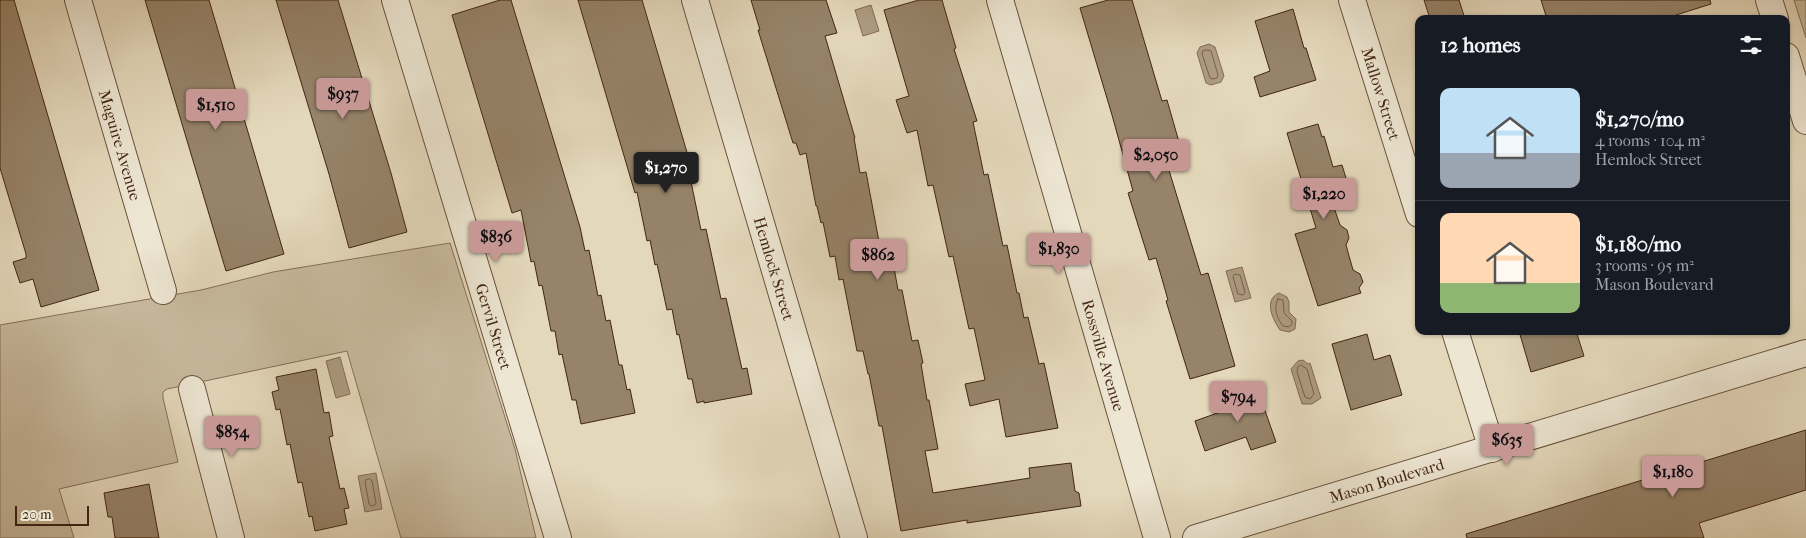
<!DOCTYPE html>
<html lang="en">
<head>
<meta charset="utf-8">
<style>
  :root { --surface:#171b24; --page:#20242c; --text:#f1f3f6; --muted:#9ea1a6; --line:#363941; --accent:#c59692 }
  body { margin:0; font-family:"IM FELL French Canon",serif; background:var(--page); color:var(--text); height:100vh; display:flex; flex-direction:column; font-size:19px; white-space:nowrap }
  * { box-sizing:border-box; margin:0 }
  p { font-size:16px; color:var(--muted) }
  .icon { flex:none; width:28px; height:28px; fill:none; stroke:currentColor; stroke-width:2; stroke-linecap:round; stroke-linejoin:round }
  .map { position:relative; flex:1; overflow:hidden }
  .panel { position:absolute; left:1415px; top:15px; width:375px; height:320px; display:flex; flex-direction:column; background:var(--surface); border-radius:10px; box-shadow:0 1px 4px #0004 }
  .panel>* { flex:none }
  .scale { position:absolute; left:15px; bottom:12px; width:74px; box-sizing:border-box; padding-left:5px; border:2px solid #422611; border-top:0; font-size:14px; line-height:18px; white-space:nowrap; color:#422611; -webkit-text-stroke:4px #ede6d3; paint-order:stroke }
  .price { position:absolute; translate:-50% -42px; padding:0 11px; border-radius:5px; background:var(--accent); color:#111; font-size:16px; line-height:32px; filter:drop-shadow(0 1px 2px #0008) }
  .price::after { content:''; position:absolute; left:50%; top:30px; width:15px; height:11px; margin-left:-8px; background:inherit; clip-path:polygon(0 0,100% 0,50% 100%) }
  .price.current { background:#222; color:#fff }
  ul { padding:0; list-style:none }
  li { display:flex; align-items:center; gap:15px; height:125px; padding:0 25px }
  li+li { border-top:1px solid var(--line) }
  li span { display:grid; place-items:center; flex:none; width:140px; height:100px; border-radius:10px; color:#555 }
  li>.icon { margin-inline-start:auto }
  span .icon { width:60px; height:60px; fill:#fffc; stroke-width:1 }
  li b { font-size:21px }
  h2 { display:flex; justify-content:space-between; align-items:center; height:60px; padding:0 25px; font-size:21px }
  .map>svg:first-child { display:block }
  .green { fill:#c8ba9e; stroke:#857058 }
  .water { fill:#ad9b81; stroke:#826c54 }
  .lines { fill:none; stroke-linecap:round; stroke-linejoin:round }
  .shore { stroke:#786049; stroke-width:1 }
  .building { fill:#968369; stroke:#422611 }
  .minor-casing { stroke:#6a523c; stroke-width:28 }
  .minor { stroke:#ede6d3; stroke-width:26 }
  .labels { text-anchor:middle; stroke-width:4; stroke-linejoin:round; paint-order:stroke }
  .street-label { font-size:16px; fill:#422611; stroke:#ede6d3 }
</style>
</head>
<body>
<div class="map">
<svg width="1806" height="538" viewBox="0 0 1806 538">
  <rect width="100%" height="100%" fill="#e4d8bb"/>
  <filter id="stains"><feTurbulence type="fractalNoise" baseFrequency=".004" numOctaves="4"/><feColorMatrix values="0 0 0 0 .2 0 0 0 0 .09 0 0 0 0 .02 0 0 0 .5 -.17"/></filter>
  <radialGradient id="worn" r=".72"><stop offset=".6" stop-color="#630" stop-opacity="0"/><stop offset="1" stop-color="#630" stop-opacity=".3"/></radialGradient>
  <path class="green" d="M1794,0h12v38z
    M450,243l65,206 21,89h-135l-54,-187 -180,38 -4,3v6l15,64 -119,27 15,49h-74v-213l201,-35 72,-18z"/>
  <path class="water" d="M871,5l8,26 -16,5 -8,-26z
    M1209,44l6,3 9,29 -3,6 -10,3 -5,-2 -9,-30 3,-6z
    M1242,267l9,31 -16,4 -9,-31z
    M1279,293l8,4 2,5v10l7,7 -1,10 -6,3 -9,-2c-7,-10 -17,-30 -1,-37z
    M340,357l10,37 -14,4 -10,-37z
    M1303,360l5,4 2,-1 11,35 -9,6h-10l-11,-35 7,-8z
    M376,473l6,36 -17,3 -7,-36z"/>
  <g class="lines">
    <path class="shore" d="M1208,50l3,1 7,24 -1,3 -5,1 -2,-1 -8,-24 1,-3z
      M1235,274l5,1 5,17 -2,3 -5,-1 -5,-17z
      M1278,299l5,1 1,13 8,8v3l-3,3 -6,-1c-6,-8 -10,-17 -5,-27z
      M1301,365l6,4 7,25 -4,5 -5,-2 -8,-25 1,-5z
      M370,479l2,2 4,22 -1,2 -4,1 -2,-2 -4,-22 1,-2z"/>
  </g>
  <path class="building" d="M0,0h14l85,290 -58,17 -8,-28 -13,4 -7,-21 13,-4v-4l-26,-86z
    M145,0h64l75,254 -58,17z
    M276,0h62l53,173 16,59 -58,16 -20,-74z
    M500,0h11l69,227 5,24 4,-1 9,46 3,-1 5,26 4,-1 9,45h3l5,25 3,-1 5,24 -54,11 -5,-24h-4l-10,-46 -3,1 -4,-24h-4l-9,-46 -3,1 -5,-25 -3,1 -10,-52 -9,3 -60,-198z
    M578,0h64l52,176 -4,1 11,53 5,-1 15,70 5,-1 16,71 5,-1 5,26 -48,9v-2l-7,2 -5,-24h-4l-9,-45 -2,1 -5,-26 -5,1 -10,-46 -2,1 -5,-25 -3,1 -10,-49 -2,1z
    M751,0h75l11,33 -12,3 30,102h-1l6,35 6,-1 14,75 10,-2 8,45h4l10,51 6,-1 5,23 -2,1 6,36h2l9,49 -13,2 8,42 97,-15 -1,-10 42,-5 4,28 4,2 2,13 -114,17v-3l-66,11 -19,-105h-3l-10,-52h-1l-5,-23h-6l-14,-72 -4,1 -4,-24 -5,1 -7,-35 -2,1 -4,-17h-1l-10,-53 -6,2 -4,-12h-3l-35,-113h2z
    M919,0h23l14,48 -2,1 23,72 -4,1 11,53 4,-1 15,72 4,-1 10,48h2l5,25 4,-1 11,47 5,-1 14,65 -52,9 -7,-38 -29,7 -5,-22 20,-4 -11,-52 -5,1 -16,-73 -4,1 -16,-72 -5,1 -11,-56 -10,3 -11,-33 13,-4 -25,-86z
    M1108,0h24l30,101 5,-1 14,49 -17,5 37,121 7,-2 27,93 -45,13 -24,-78 2,-1 -12,-42 -7,2 -21,-67 5,-2 -21,-76 -32,-107z
    M1424,0h35l6,19h-35z
    M1541,0h169l1,4 -35,11 2,4h-131z
    M1293,9l11,39h2l10,32 -56,17 -6,-20 16,-6 -15,-50z
    M1318,124l4,13 2,-1 9,31 9,-2 8,26 -20,5 10,29 7,5 2,8 -3,7 7,25 7,4 3,8 -4,6 2,5 -43,13 -23,-72 21,-6 -29,-95z
    M1519,331h57l8,25 -53,16z
    M1367,334l7,26 16,-5 12,40 -51,15 -19,-66z
    M316,369l8,44 5,-1 4,24 -4,1 11,52 4,-1 5,20 -5,1 3,15 -32,7 -3,-15 -3,1 -7,-35 -4,1 -8,-39 -3,1 -7,-36 -4,1 -4,-18 7,-2 -3,-13z
    M1256,385l20,57 -25,8 -5,-13 -41,14 -10,-30 42,-15 -5,-13z
    M1806,430v60l-107,33 5,15h-237l-1,-4z
    M149,484l10,54h-44l-3,-21h-4l-4,-24z"/>
  <g class="lines">
    <g class="minor-casing">
      <g id="minor">
        <path id="s1" d="M78,0l85,291"/>
        <path id="s2" d="M395,0l163,538"/>
        <path id="s3" d="M695,0l159,538"/>
        <path id="s4" d="M1000,0l157,538"/>
        <path id="s5" d="M1352,0l67,214"/>
        <path d="M1769,0l6,19"/>
        <path d="M1786,56l20,65"/>
        <path d="M1455,331l37,118"/>
        <path d="M192,389l39,149"/>
        <path id="s6" d="M1196,538l610,-185"/>
      </g>
    </g>
    <use href="#minor" class="minor"/>
  </g>
  <g class="labels">
    <g class="street-label">
      <text dy="6" stroke="none"><textPath href="#s5" startOffset="98">Mallow Street</textPath></text>
      <text dy="6" stroke="none"><textPath href="#s1" startOffset="151">Maguire Avenue</textPath></text>
      <text dy="6" stroke="none"><textPath href="#s3" startOffset="280">Hemlock Street</textPath></text>
      <text dy="6" stroke="none"><textPath href="#s2" startOffset="341">Gervil Street</textPath></text>
      <text dy="6" stroke="none"><textPath href="#s4" startOffset="370">Rossville Avenue</textPath></text>
      <text dy="6" stroke="none"><textPath href="#s6" startOffset="199">Mason Boulevard</textPath></text>
    </g>
  </g>
  <rect width="100%" height="100%" filter="url(#stains)"/>
  <rect width="100%" height="100%" fill="url(#worn)"/>
</svg>
<div class="scale">20 m</div>
<b class="price" style="left:343px;top:120px">$937</b>
<b class="price" style="left:216px;top:131px">$1,510</b>
<b class="price" style="left:1156px;top:181px">$2,050</b>
<b class="price current" style="left:666px;top:194px">$1,270</b>
<b class="price" style="left:1324px;top:220px">$1,220</b>
<b class="price" style="left:496px;top:263px">$836</b>
<b class="price" style="left:1059px;top:275px">$1,830</b>
<b class="price" style="left:878px;top:281px">$862</b>
<b class="price" style="left:1238px;top:423px">$794</b>
<b class="price" style="left:232px;top:458px">$854</b>
<b class="price" style="left:1507px;top:466px">$635</b>
<b class="price" style="left:1673px;top:498px">$1,180</b>
<section class="panel">
<h2>12 homes<svg class="icon" aria-label="filters" viewBox="0 0 24 24"><path d="M4 7h16M4 17h16"/><circle cx="9" cy="7" r="2"/><circle cx="15" cy="17" r="2"/></svg></h2>
<ul>
<li><span style="background:linear-gradient(#bfe0f5 65%,#9aa5b1 0)"><svg class="icon" aria-label="home" viewBox="0 0 24 24"><path d="M3 11l9-7 9 7M6 9v11h12V9"/></svg></span><div><b>$1,270/mo</b><p>4 rooms · 104 m²</p><p>Hemlock Street</p></div></li>
<li><span style="background:linear-gradient(#ffd9b3 70%,#8fb573 0)"><svg class="icon" aria-label="home" viewBox="0 0 24 24"><path d="M3 11l9-7 9 7M6 9v11h12V9"/></svg></span><div><b>$1,180/mo</b><p>3 rooms · 95 m²</p><p>Mason Boulevard</p></div></li>
</ul>
</section>
</div>
</body>
</html>
